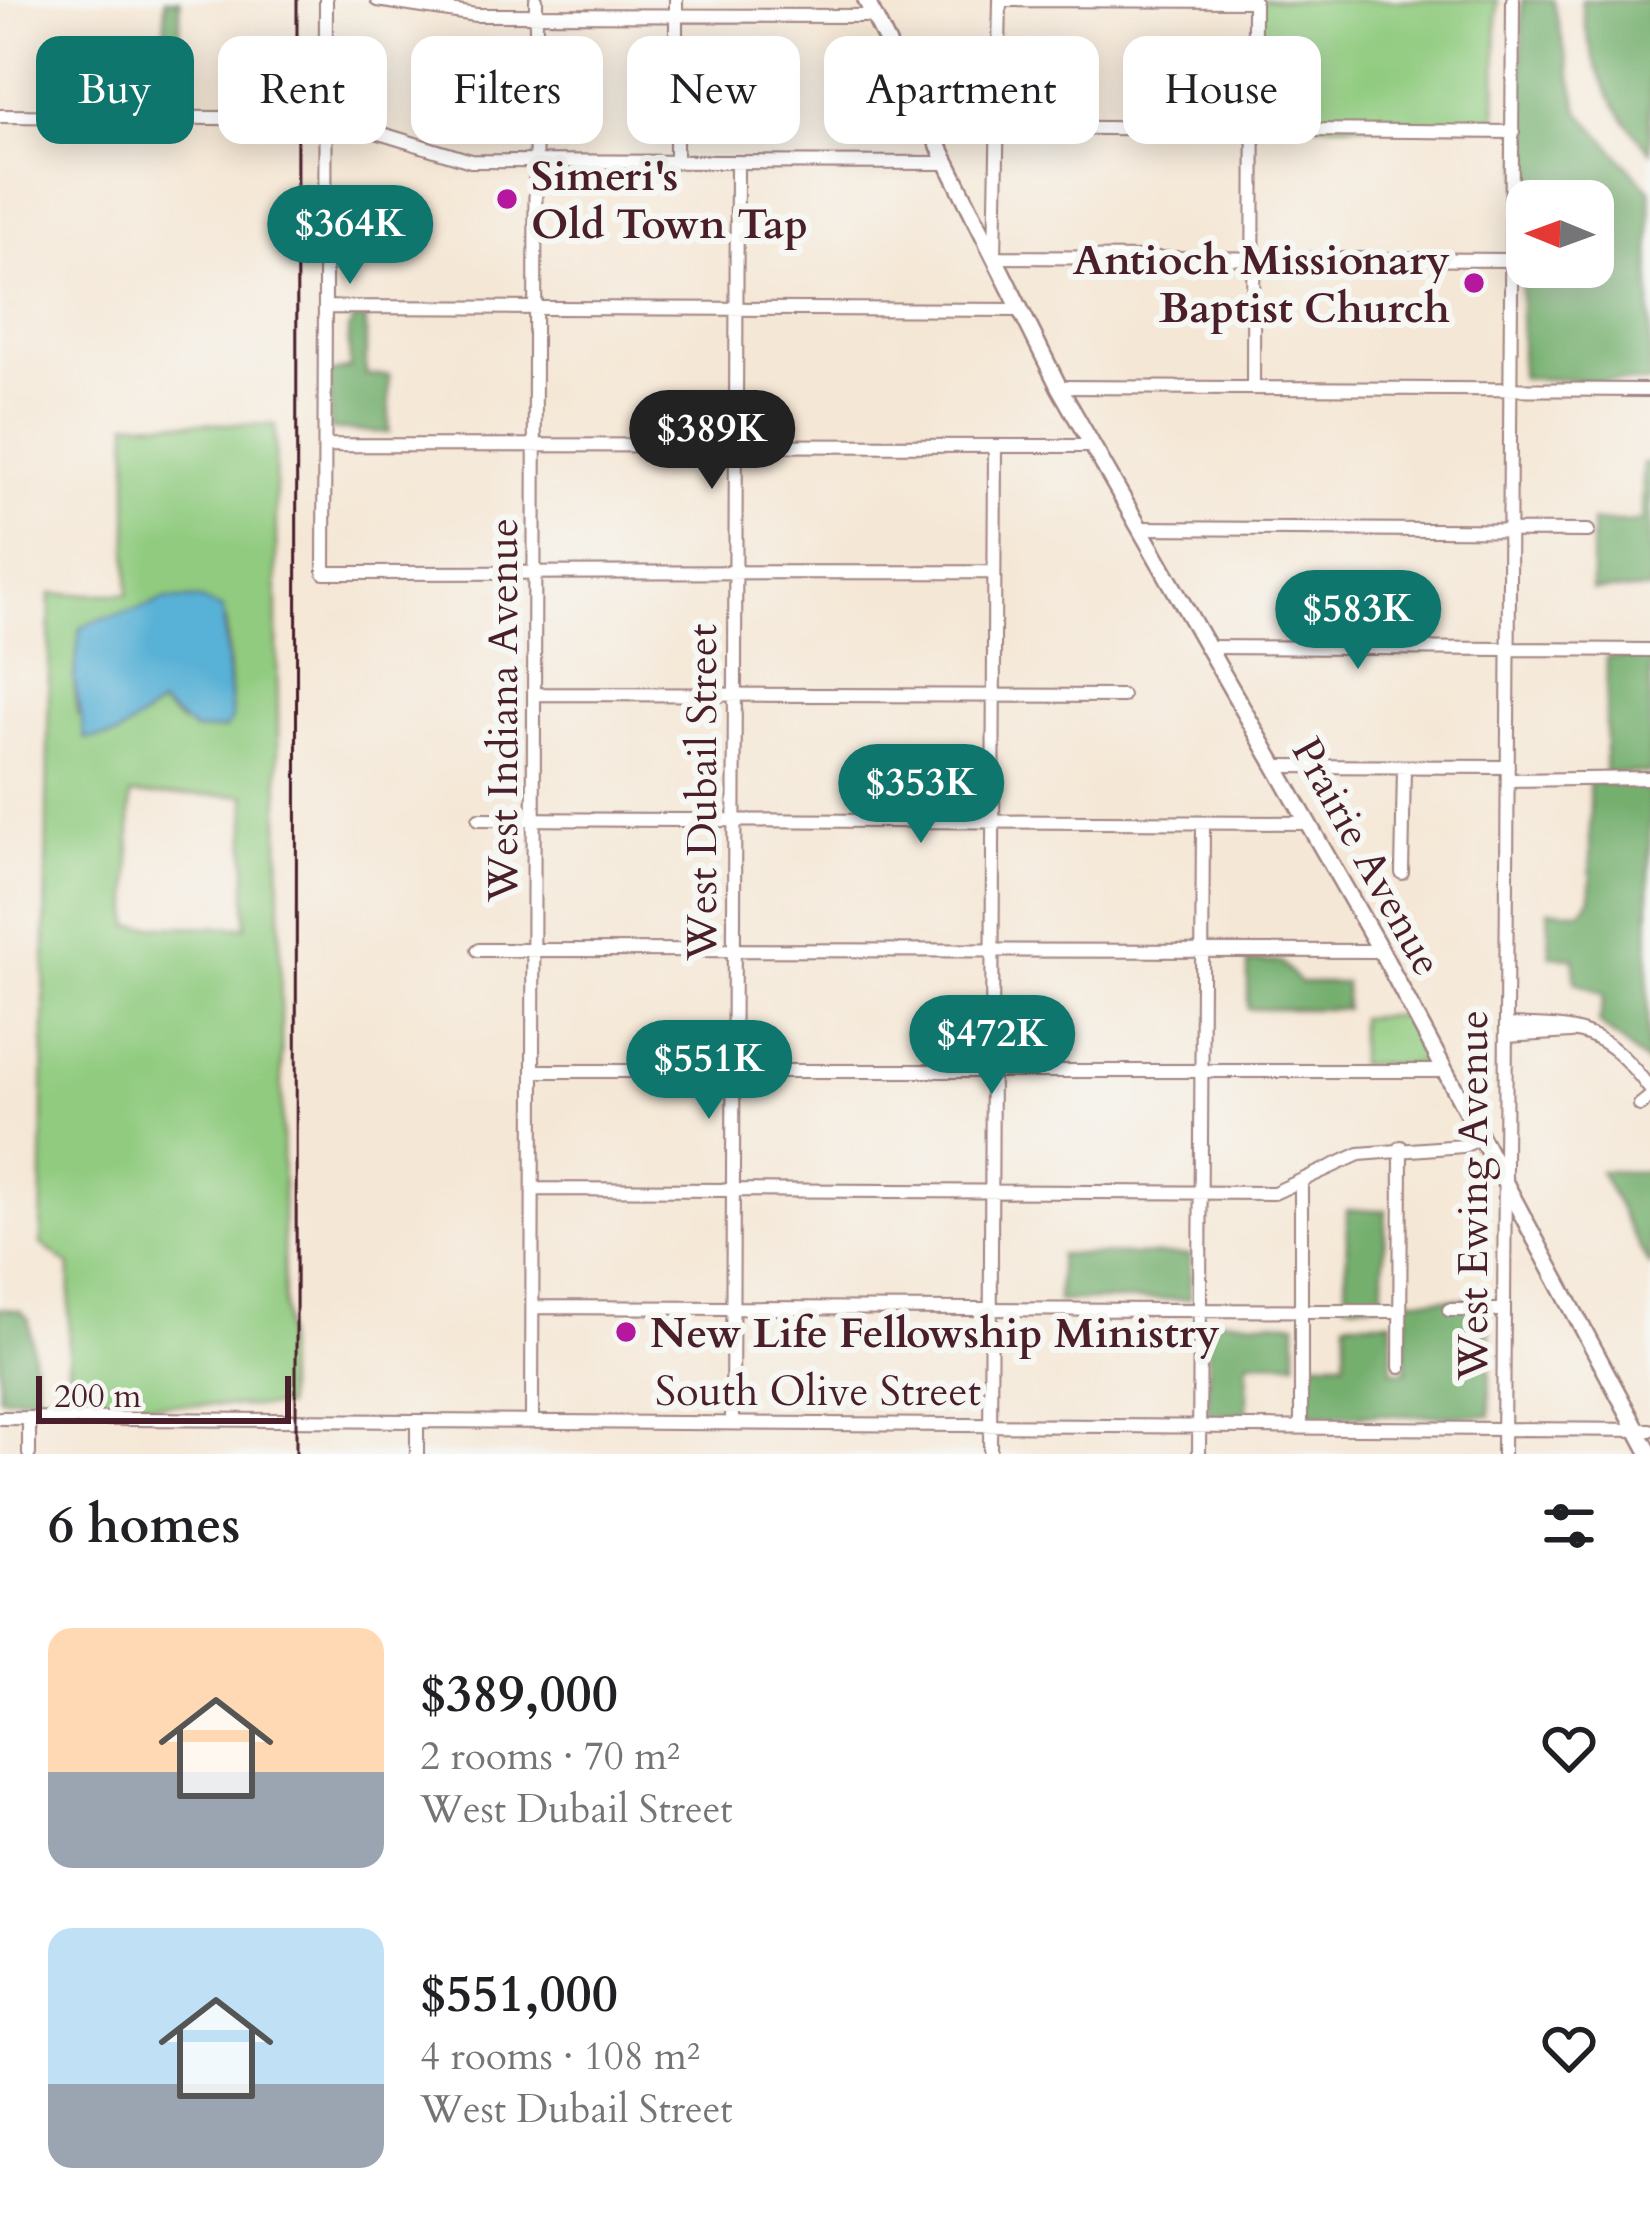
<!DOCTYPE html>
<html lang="en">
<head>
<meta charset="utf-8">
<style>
  :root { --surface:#fff; --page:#f2f2f2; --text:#202124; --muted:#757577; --accent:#0f766e }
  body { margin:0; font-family:Cardo,serif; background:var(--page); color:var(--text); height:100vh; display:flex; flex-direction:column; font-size:45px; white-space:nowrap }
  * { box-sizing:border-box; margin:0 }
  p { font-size:39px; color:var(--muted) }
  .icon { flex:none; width:66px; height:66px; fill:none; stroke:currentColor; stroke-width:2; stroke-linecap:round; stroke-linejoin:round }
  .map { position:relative; height:1454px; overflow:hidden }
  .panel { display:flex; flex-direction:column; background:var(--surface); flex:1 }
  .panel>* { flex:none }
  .hud { position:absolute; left:36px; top:36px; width:1578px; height:108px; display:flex; gap:24px }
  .needle { width:78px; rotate:271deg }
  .buttons { position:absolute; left:1506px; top:180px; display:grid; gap:24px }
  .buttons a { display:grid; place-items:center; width:108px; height:108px; border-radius:24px; background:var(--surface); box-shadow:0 6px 30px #0003; font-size:60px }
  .scale { position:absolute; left:36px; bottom:30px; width:255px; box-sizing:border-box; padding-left:12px; border:6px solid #4a1f2b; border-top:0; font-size:33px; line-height:42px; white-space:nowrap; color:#4a1f2b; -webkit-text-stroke:9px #f6f6f2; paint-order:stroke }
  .price { position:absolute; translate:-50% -102px; padding:0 27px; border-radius:42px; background:var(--accent); color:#fff; font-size:39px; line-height:78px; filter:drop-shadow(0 3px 6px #0008) }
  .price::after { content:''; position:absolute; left:50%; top:72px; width:36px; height:27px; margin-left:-18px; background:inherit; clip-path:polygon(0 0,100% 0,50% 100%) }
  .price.active { background:#222; color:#fff }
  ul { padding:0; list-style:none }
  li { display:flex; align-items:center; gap:36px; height:300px; padding:0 48px }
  li span { display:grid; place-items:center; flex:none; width:336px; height:240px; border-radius:24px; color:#555 }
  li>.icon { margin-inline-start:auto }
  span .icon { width:144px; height:144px; fill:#fffc; stroke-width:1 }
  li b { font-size:51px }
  h2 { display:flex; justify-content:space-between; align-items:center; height:144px; padding:0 48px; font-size:51px }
  .chip { padding:0 42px; border-radius:24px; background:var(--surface); box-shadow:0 6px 30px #0003; font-size:42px; line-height:108px }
  .chip.active { background:var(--accent); color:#fff }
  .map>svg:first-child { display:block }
  .green { fill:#90cb7f; stroke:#6d7555; stroke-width:3; fill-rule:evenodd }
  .forest { fill:#74af6e; stroke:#5f674c; stroke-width:3; fill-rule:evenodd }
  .water { fill:#59b1d6; stroke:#526880; stroke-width:3 }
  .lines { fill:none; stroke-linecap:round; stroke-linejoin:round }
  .minor-casing { stroke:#a08380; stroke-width:16 }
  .major-casing { stroke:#a08380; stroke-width:20 }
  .minor { stroke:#fff; stroke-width:12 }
  .major { stroke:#fff; stroke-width:15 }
  .rail { stroke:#4a1f2b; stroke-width:3 }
  .poi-dot { fill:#b5179e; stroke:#f6f6f2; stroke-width:4.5 }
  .labels { text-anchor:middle; stroke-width:12; stroke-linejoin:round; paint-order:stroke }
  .poi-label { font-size:42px; font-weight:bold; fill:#4a1f2b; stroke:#f6f6f2; text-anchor:start }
  .street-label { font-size:42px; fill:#4a1f2b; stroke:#f6f6f2 }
</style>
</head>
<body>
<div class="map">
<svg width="1650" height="1454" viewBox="0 0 1650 1454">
  <rect width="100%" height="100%" fill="#f6f6f2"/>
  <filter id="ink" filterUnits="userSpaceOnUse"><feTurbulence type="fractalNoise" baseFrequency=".00833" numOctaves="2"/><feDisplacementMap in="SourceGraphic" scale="24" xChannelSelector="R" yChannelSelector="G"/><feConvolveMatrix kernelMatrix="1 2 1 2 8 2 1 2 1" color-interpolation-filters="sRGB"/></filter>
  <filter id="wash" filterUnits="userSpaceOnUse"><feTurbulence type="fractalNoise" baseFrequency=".004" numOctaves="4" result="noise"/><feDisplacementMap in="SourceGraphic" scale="48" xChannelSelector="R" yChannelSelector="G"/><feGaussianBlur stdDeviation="2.7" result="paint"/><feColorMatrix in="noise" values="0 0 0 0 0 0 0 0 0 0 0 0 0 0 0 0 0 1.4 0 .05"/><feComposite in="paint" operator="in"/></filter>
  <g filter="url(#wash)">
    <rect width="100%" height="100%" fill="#f5e7d5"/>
    <path class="green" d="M1260,0h237l-1,125 -236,-1z
      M128,422l147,3 10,982 -207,-5 -10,-28 2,-108 -29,-22 9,-650h78zM164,599l62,21 6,99 -51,4 -21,-18 -43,31 -40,-22 -3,-35 55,-67h12zM130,795h116v132l-116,-1z
      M1405,1015l30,49 -76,1v-47z"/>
    <path class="forest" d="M165,0h15v105l-15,1z
      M1522,0h31l26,111 71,79v193l-129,-5zM1527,201h66v66h-66z
      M1581,0h69v151c-42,-47 -61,-89 -69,-151z
      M354,319h12v56h23v58l-59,-4v-56l20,-5 -2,-38z
      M1643,464h7v126h-58v-68h50z
      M1607,657l43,1v115h-45z
      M1589,782l61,1 -3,281 -48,-41 5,-28 -29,-13 -1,-25 -24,-1 -2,-46 34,1 9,-14z
      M1248,962h33l19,21h45v26h-97z
      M1600,1171l50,1v95z
      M1347,1210h39l-4,93h-36z
      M1059,1254l131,1v44l-132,2z
      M1406,1299h83l1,117 -182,-1v-54h37l1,-40h46v50h14z
      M0,1308l21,3 8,9 9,77h-38z
      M1208,1319l88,3v40l-48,-1 -1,54h-39z"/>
    <path class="water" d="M164,599h35l24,10 9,110 -7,10 -30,2 -35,-26 -43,31 -32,3 -11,-60 6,-51c28,-16 57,-14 84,-29z"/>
  </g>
  <g filter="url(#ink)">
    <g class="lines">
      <g class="minor-casing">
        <path id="minor" d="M326,0l-2,573 670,-1
          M377,0l99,15 399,1
          M1000,0l-5,257 518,3
          M1005,0l249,1
          M0,116l333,3 138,42 478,2
          M935,135l67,-8 511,5
          M676,162v-162
          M326,307l695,3
          M1059,387l591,3
          M1253,387l1,-387
          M325,445l766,1
          M1139,528l449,3
          M1209,647l441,3
          M534,694l588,2
          M1277,766l231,1
          M1508,780l142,-2
          M479,819l830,4
          M1402,873l2,-106
          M478,950l903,1
          M1506,1025c75,2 98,2 144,64
          M1506,1036l65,-4
          M534,1071h911
          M1640,1105l10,-8
          M533,1189l741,4 85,-39 104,-8 18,-8
          M533,1307l867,4
          M1449,1310h55
          M1400,1367l1,-220
          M0,1418l1650,12
          M417,1421v33
          M532,1421l4,-1421
          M732,1423l5,-1261
          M1301,1426v-243
          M29,1454v-36
          M990,1454l5,-1008
          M1199,1454l4,-631
          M1503,1454l10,-1454"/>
      </g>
      <g class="major-casing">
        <path id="major" d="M866,0l193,387 322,564 269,503"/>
      </g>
      <use href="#minor" class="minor"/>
      <use href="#major" class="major"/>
      <path class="rail" d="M296,1454l1,-1454"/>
    </g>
  </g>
  <g class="poi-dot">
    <circle cx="507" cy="199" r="12"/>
    <circle cx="1474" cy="283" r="12"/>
    <circle cx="626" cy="1332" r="12"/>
  </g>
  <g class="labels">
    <g class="poi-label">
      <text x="531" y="190">Simeri's<tspan x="531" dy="48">Old Town Tap</tspan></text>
      <text x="1450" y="274" text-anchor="end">Antioch Missionary<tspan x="1450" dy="48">Baptist Church</tspan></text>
      <text x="650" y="1347">New Life Fellowship Ministry</text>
    </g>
    <g class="street-label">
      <text transform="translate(502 710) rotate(-90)" y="15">West Indiana Avenue</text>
      <text transform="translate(701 792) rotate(-90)" y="15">West Dubail Street</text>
      <text transform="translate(1368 856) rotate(61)" y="15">Prairie Avenue</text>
      <text transform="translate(1472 1195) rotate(-90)" y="15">West Ewing Avenue</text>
      <text x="818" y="1405">South Olive Street</text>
    </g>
  </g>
</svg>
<div class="buttons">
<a><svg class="needle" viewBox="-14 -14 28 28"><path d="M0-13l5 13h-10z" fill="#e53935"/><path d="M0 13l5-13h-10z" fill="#757577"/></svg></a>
</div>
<div class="scale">200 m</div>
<b class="price" style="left:350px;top:287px">$364K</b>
<b class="price active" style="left:712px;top:492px">$389K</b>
<b class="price" style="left:1358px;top:672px">$583K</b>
<b class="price" style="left:921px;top:846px">$353K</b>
<b class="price" style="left:992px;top:1097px">$472K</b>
<b class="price" style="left:709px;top:1122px">$551K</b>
<div class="hud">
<a class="chip active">Buy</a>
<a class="chip">Rent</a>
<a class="chip">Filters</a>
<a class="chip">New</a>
<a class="chip">Apartment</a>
<a class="chip">House</a>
</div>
</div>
<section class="panel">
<h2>6 homes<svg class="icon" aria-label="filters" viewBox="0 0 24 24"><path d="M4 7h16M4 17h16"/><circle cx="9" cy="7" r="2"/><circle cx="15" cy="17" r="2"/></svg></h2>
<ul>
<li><span style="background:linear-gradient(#ffd9b3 60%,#9aa5b1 0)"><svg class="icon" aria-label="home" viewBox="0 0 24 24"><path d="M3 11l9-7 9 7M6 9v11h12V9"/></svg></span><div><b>$389,000</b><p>2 rooms · 70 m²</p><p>West Dubail Street</p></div><svg class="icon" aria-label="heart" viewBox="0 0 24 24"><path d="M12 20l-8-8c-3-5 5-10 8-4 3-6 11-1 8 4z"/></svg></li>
<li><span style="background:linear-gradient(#bfe0f5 65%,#9aa5b1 0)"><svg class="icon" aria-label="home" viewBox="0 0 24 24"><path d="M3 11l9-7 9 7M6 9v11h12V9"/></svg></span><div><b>$551,000</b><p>4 rooms · 108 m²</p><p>West Dubail Street</p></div><svg class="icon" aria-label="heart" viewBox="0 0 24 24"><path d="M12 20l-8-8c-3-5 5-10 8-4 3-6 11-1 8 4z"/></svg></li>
</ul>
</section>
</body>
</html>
